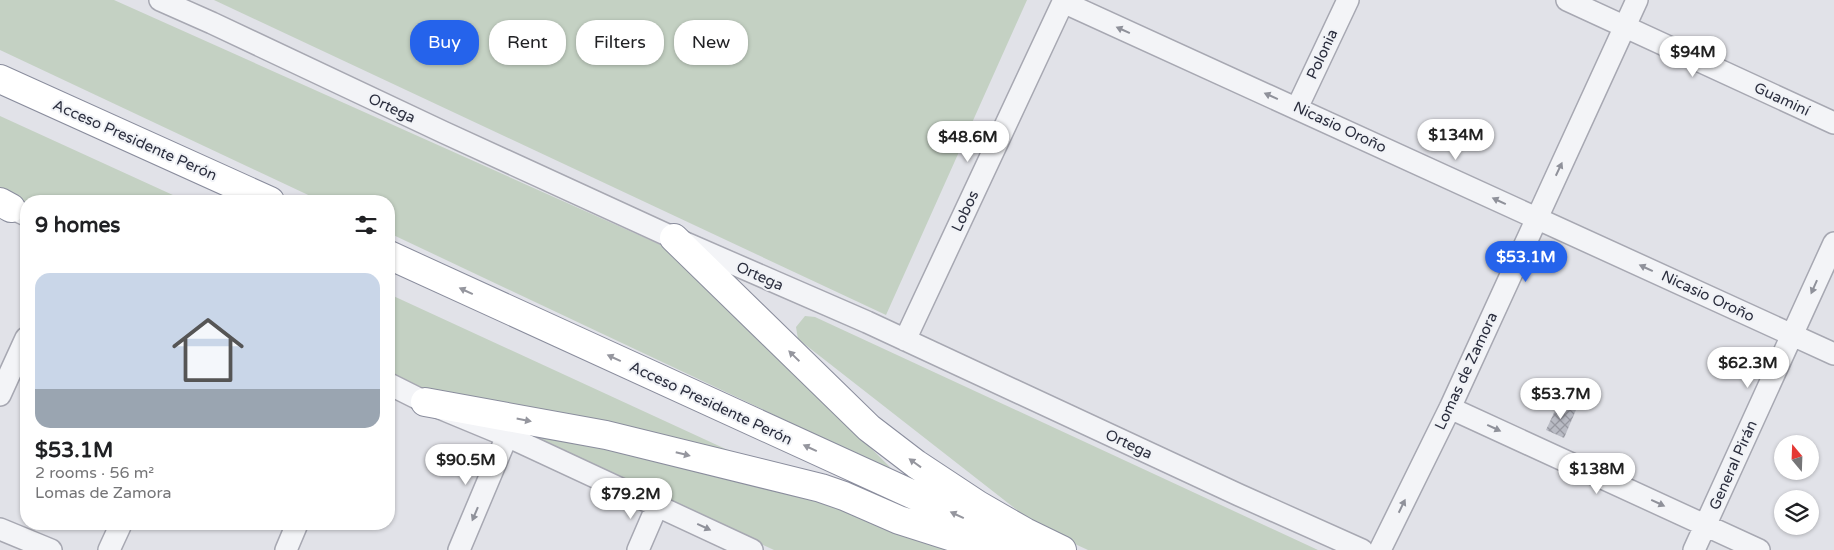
<!DOCTYPE html>
<html lang="en">
<head>
<meta charset="utf-8">
<style>
  :root { --surface:#fff; --page:#f6f6f6; --text:#202124; --muted:#757577; --accent:#2563eb }
  body { margin:0; font-family:"Varela Round",sans-serif; background:var(--page); color:var(--text); height:100vh; display:flex; flex-direction:column; font-size:19px; white-space:nowrap }
  * { box-sizing:border-box; margin:0 }
  p { font-size:16px; color:var(--muted) }
  .icon { flex:none; width:28px; height:28px; fill:none; stroke:currentColor; stroke-width:2; stroke-linecap:round; stroke-linejoin:round }
  .map { position:relative; flex:1; overflow:hidden }
  .details { position:absolute; left:20px; top:195px; width:375px; height:335px; display:flex; flex-direction:column; background:var(--surface); border-radius:20px; box-shadow:0 1px 4px #0004 }
  .details>* { flex:none }
  .hud { position:absolute; left:410px; top:20px; width:475px; height:45px; display:flex; gap:10px }
  .needle { width:32px; rotate:341deg }
  .fabs { position:absolute; left:1774px; top:435px; display:grid; gap:10px }
  .fabs a { display:grid; place-items:center; width:45px; height:45px; border-radius:50%; background:var(--surface); box-shadow:0 1px 4px #0004; font-size:25px }
  .price { position:absolute; translate:-50% -42px; padding:0 11px; border-radius:18px; background:#fff; color:#222; font-size:16px; line-height:32px; filter:drop-shadow(0 1px 2px #0008) }
  .price::after { content:''; position:absolute; left:50%; top:30px; width:15px; height:11px; margin-left:-8px; background:inherit; clip-path:polygon(0 0,100% 0,50% 100%) }
  .price.current { background:var(--accent); color:#fff }
  ul { padding:0; list-style:none }
  li { display:grid; align-content:center; gap:10px; height:265px; padding:0 15px }
  li span { display:grid; place-items:center; height:155px; border-radius:15px; color:#555 }
  li>.icon { margin-inline-start:auto }
  span .icon { width:90px; height:90px; fill:#fffc; stroke-width:1 }
  li b { font-size:21px }
  h2 { display:flex; justify-content:space-between; align-items:center; height:60px; padding:0 15px; font-size:21px }
  .tag { padding:0 18px; border-radius:20px; background:var(--surface); box-shadow:0 1px 4px #0004; font-size:18px; line-height:45px }
  .tag.current { background:var(--accent); color:#fff }
  .map>svg:first-child { display:block }
  .grass { fill:#c4d1c3 }
  .building { fill:url(#building-cross-hatch) }
  .lines { fill:none; stroke-linecap:round; stroke-linejoin:round }
  .minor-casing { stroke:#a7a8b2; stroke-width:24 }
  .highway-casing { stroke:#8a8d9d; stroke-width:30 }
  .minor { stroke:#f3f4f7; stroke-width:21 }
  .highway { stroke:#fff; stroke-width:28 }
  .oneway { fill:#8f919a }
  .oneway2 { fill:#95969e }
  .labels { text-anchor:middle; stroke-width:4; stroke-linejoin:round; paint-order:stroke }
  .street-label { font-size:15px; fill:#2b2e3e; stroke:#f0f2f6 }
</style>
</head>
<body>
<div class="map">
<svg width="1834" height="550" viewBox="0 0 1834 550">
  <defs>
    <pattern id="building-cross-hatch" width="8" height="8" patternUnits="userSpaceOnUse" patternTransform="scale(1.25)"><rect width="8" height="8" fill="#b9bbc4"/><path d="M0 0l8 8M0 8l8-8" fill="none" stroke="#9798a1"/></pattern>
  </defs>
  <rect width="100%" height="100%" fill="#e1e2e8"/>
  <path class="grass" d="M0,0h114l556,249 225,223 -506,-239v-32h-68l-321,-151z
    M214,0h813l-141,315z
    M0,116l186,85h-160v2l-26,-13z
    M389,294l354,163 -315,-66 -39,-19z
    M805,316l10,1 503,233h-230l-48,-22 -242,-189 -2,-12z
    M499,423l333,76 117,51h-175z"/>
  <path class="building" d="M1559,402l17,8 -12,28 -18,-8z"/>
  <g class="lines">
    <g class="minor-casing">
      <path id="minor" d="M160,0l52,23 231,109 231,106 193,84 372,173 123,55
        M1567,0l267,123
        M1063,2l771,352
        M1297,108l51,-108
        M0,206l11,2 15,7
        M905,340l159,-340
        M389,384l36,18 82,34 245,114
        M0,395l26,-57
        M1450,408l309,142
        M0,529l51,21
        M109,550l12,-26
        M286,550l11,-26
        M459,550l48,-114
        M638,550l19,-44
        M1380,550l70,-142 187,-408
        M1694,550l140,-307"/>
    </g>
    <g class="highway-casing">
      <path id="highway" d="M0,79l270,122
        M0,202l11,6
        M674,238l195,190 47,36 62,41 47,27 37,18
        M389,255l645,295
        M425,402l181,33 215,53 23,8 55,24 60,19
        M942,529l45,21"/>
    </g>
    <use href="#minor" class="minor"/>
    <use href="#highway" class="highway"/>
  </g>
  <defs><path id="oneway-solid" d="M-6-.8H1V-3.2L6.5 0L1 3.2V.8H-6Z" transform="scale(1.25)"/></defs>
  <g class="oneway">
    <use href="#oneway-solid" transform="translate(1123 30) rotate(-156)"/>
    <use href="#oneway-solid" transform="translate(1271 96) rotate(-156)"/>
    <use href="#oneway-solid" transform="translate(1559 169) rotate(-65)"/>
    <use href="#oneway-solid" transform="translate(1499 201) rotate(-155)"/>
    <use href="#oneway-solid" transform="translate(1646 268) rotate(-155)"/>
    <use href="#oneway-solid" transform="translate(1814 287) rotate(114)"/>
    <use href="#oneway-solid" transform="translate(1494 428) rotate(25)"/>
    <use href="#oneway-solid" transform="translate(1658 503) rotate(25)"/>
    <use href="#oneway-solid" transform="translate(1402 506) rotate(-64)"/>
    <use href="#oneway-solid" transform="translate(475 514) rotate(113)"/>
    <use href="#oneway-solid" transform="translate(704 527) rotate(25)"/>
  </g>
  <g class="oneway2">
    <use href="#oneway-solid" transform="translate(466 291) rotate(-155)"/>
    <use href="#oneway-solid" transform="translate(794 356) rotate(-136)"/>
    <use href="#oneway-solid" transform="translate(614 358) rotate(-155)"/>
    <use href="#oneway-solid" transform="translate(524 420) rotate(11)"/>
    <use href="#oneway-solid" transform="translate(810 448) rotate(-155)"/>
    <use href="#oneway-solid" transform="translate(683 454) rotate(14)"/>
    <use href="#oneway-solid" transform="translate(915 463) rotate(-144)"/>
    <use href="#oneway-solid" transform="translate(957 515) rotate(-155)"/>
  </g>
  <g class="labels">
    <g class="street-label">
      <text transform="translate(1322 54) rotate(-65)" y="5">Polonia</text>
      <text transform="translate(1782 99) rotate(25)" y="5">Guaminí</text>
      <text transform="translate(392 108) rotate(25)" y="5">Ortega</text>
      <text transform="translate(1340 127) rotate(25)" y="5">Nicasio Oroño</text>
      <text transform="translate(135 140) rotate(24)" y="5">Acceso Presidente Perón</text>
      <text transform="translate(965 211) rotate(-65)" y="5">Lobos</text>
      <text transform="translate(760 276) rotate(24)" y="5">Ortega</text>
      <text transform="translate(1708 296) rotate(25)" y="5">Nicasio Oroño</text>
      <text transform="translate(1466 371) rotate(-65)" y="5">Lomas de Zamora</text>
      <text transform="translate(711 403) rotate(25)" y="5">Acceso Presidente Perón</text>
      <text transform="translate(1129 444) rotate(25)" y="5">Ortega</text>
      <text transform="translate(1733 465) rotate(-66)" y="5">General Pirán</text>
    </g>
  </g>
</svg>
<div class="fabs">
<a><svg class="needle" viewBox="-14 -14 28 28"><path d="M0-13l5 13h-10z" fill="#e53935"/><path d="M0 13l5-13h-10z" fill="#757577"/></svg></a>
<a><svg class="icon" aria-label="layers" viewBox="0 0 24 24"><path d="M12 4l9 5-9 5-9-5zM3 14l9 5 9-5"/></svg></a>
</div>
<b class="price" style="left:1693px;top:78px">$94M</b>
<b class="price" style="left:1456px;top:161px">$134M</b>
<b class="price" style="left:968px;top:163px">$48.6M</b>
<b class="price current" style="left:1526px;top:283px">$53.1M</b>
<b class="price" style="left:1748px;top:389px">$62.3M</b>
<b class="price" style="left:1561px;top:420px">$53.7M</b>
<b class="price" style="left:466px;top:486px">$90.5M</b>
<b class="price" style="left:1597px;top:495px">$138M</b>
<b class="price" style="left:631px;top:520px">$79.2M</b>
<div class="hud">
<a class="tag current">Buy</a>
<a class="tag">Rent</a>
<a class="tag">Filters</a>
<a class="tag">New</a>
</div>
<section class="details">
<h2>9 homes<svg class="icon" aria-label="filters" viewBox="0 0 24 24"><path d="M4 7h16M4 17h16"/><circle cx="9" cy="7" r="2"/><circle cx="15" cy="17" r="2"/></svg></h2>
<ul>
<li><span style="background:linear-gradient(#c9d6e8 75%,#9aa5b1 0)"><svg class="icon" aria-label="home" viewBox="0 0 24 24"><path d="M3 11l9-7 9 7M6 9v11h12V9"/></svg></span><div><b>$53.1M</b><p>2 rooms · 56 m²</p><p>Lomas de Zamora</p></div></li>
</ul>
</section>
</div>
</body>
</html>
